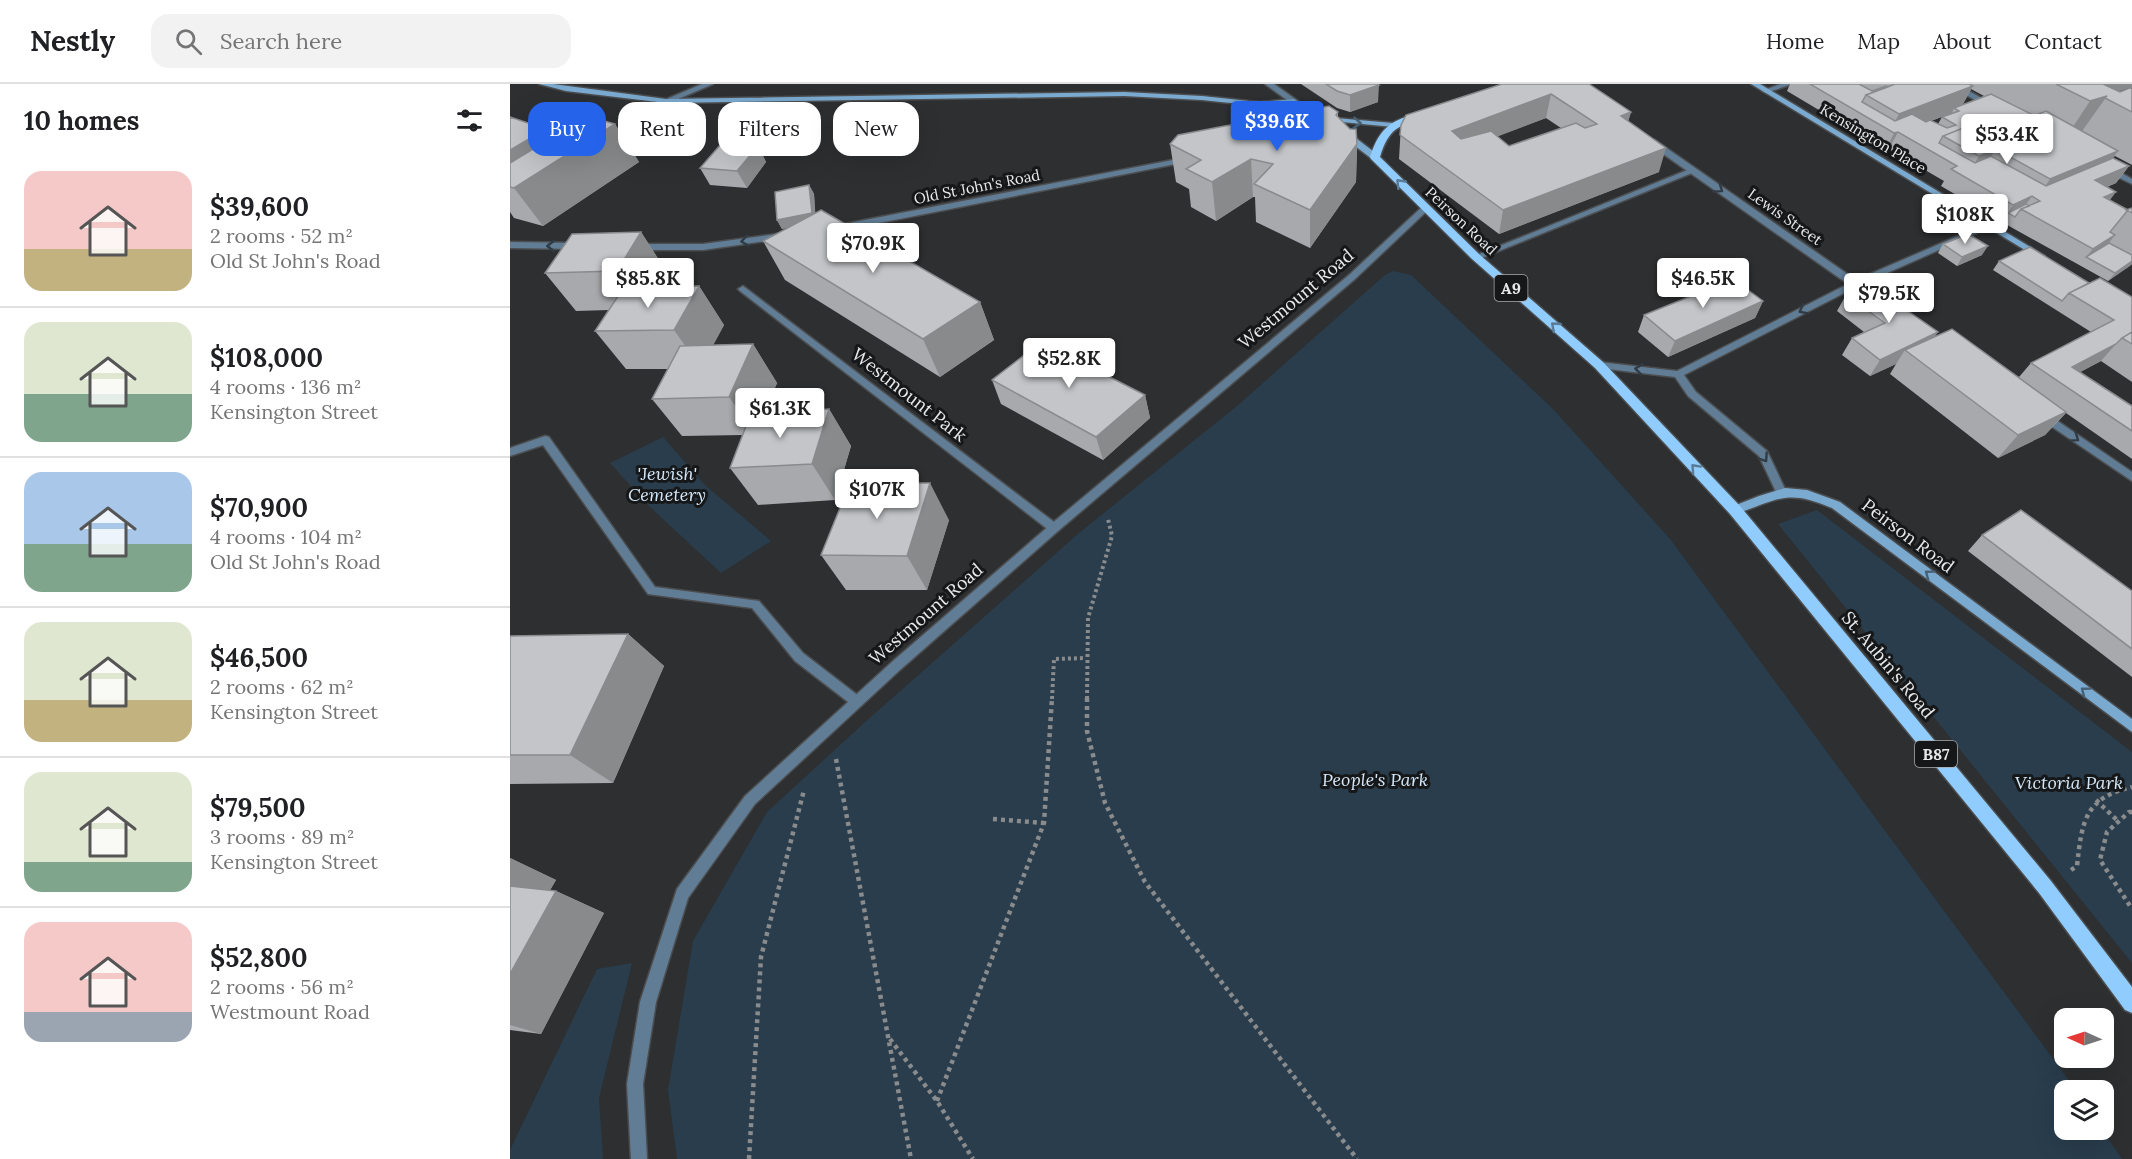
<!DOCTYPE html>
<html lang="en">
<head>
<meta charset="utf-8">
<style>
  :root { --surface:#fff; --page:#f2f2f2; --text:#202124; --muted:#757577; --line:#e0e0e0; --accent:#2563eb }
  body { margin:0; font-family:Lora,serif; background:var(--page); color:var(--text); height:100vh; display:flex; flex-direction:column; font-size:22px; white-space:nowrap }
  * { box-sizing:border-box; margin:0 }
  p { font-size:20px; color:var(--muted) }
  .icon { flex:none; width:33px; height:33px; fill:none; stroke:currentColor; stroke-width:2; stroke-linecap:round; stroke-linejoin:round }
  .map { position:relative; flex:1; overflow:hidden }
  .side { display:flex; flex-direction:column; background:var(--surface); width:510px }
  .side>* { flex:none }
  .guide { position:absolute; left:18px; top:18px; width:570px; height:54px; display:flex; gap:12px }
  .needle { width:39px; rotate:273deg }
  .fabs { position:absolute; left:1544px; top:924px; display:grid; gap:12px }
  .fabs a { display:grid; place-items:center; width:60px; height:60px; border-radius:12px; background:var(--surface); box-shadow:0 6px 24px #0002; font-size:30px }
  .price { position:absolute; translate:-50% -51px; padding:0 14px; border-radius:6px; background:#fff; color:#222; font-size:20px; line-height:39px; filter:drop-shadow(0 2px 3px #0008) }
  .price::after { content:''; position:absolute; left:50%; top:36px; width:18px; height:14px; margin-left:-9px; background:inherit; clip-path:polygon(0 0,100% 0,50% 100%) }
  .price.selected { background:var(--accent); color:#fff }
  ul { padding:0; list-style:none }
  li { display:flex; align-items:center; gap:18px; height:150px; padding:0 24px }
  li+li { border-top:2px solid var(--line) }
  li span { display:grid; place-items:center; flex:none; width:168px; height:120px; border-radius:18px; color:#555 }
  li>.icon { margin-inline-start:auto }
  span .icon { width:72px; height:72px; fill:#fffc; stroke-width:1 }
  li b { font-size:26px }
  h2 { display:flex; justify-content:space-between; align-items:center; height:72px; padding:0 24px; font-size:26px }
  .pill { padding:0 21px; border-radius:18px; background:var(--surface); box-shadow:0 6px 24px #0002; font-size:21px; line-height:54px }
  .pill.selected { background:var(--accent); color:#fff }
  header { display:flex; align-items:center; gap:36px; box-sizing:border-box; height:84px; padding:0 30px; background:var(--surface); border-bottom:2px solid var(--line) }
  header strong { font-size:28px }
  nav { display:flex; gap:33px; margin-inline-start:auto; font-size:21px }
  .search { width:420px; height:54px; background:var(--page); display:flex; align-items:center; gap:15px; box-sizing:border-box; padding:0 21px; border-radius:18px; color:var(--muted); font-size:22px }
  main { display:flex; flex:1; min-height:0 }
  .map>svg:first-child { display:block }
  .green { fill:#293d4d }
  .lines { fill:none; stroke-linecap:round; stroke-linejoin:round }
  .lane-casing { stroke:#4b4d4f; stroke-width:3 }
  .street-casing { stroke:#4b4d4f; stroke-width:3 }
  .secondary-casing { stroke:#4b4d4f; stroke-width:3 }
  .primary-casing { stroke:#4b4d4f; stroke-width:3 }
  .path-far2 { stroke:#898b8c; stroke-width:2; stroke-dasharray:2 2; stroke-linecap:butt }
  .path-far1 { stroke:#898b8c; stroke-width:4; stroke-dasharray:3 3; stroke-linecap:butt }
  .path { stroke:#898b8c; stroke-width:4.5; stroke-dasharray:4 4; stroke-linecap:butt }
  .lane { fill:#617d95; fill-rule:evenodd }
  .street { fill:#617d95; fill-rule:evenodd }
  .secondary { fill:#7baad0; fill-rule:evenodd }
  .primary { fill:#90ccfd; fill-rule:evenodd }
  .wall { fill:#a8a9ac; fill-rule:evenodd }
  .shaded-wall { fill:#888a8c }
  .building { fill:#c3c5c8; stroke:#888a8c; stroke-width:1.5; fill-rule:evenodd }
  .oneway { stroke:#486074 }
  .oneway2 { stroke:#597b96 }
  .oneway3 { stroke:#303b44 }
  .labels { text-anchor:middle; stroke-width:6; stroke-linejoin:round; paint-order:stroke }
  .far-street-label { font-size:15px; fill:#e8e9ea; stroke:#161718 }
  .shield { fill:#161718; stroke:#a9aaab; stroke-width:1.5 }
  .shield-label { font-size:16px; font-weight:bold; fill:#e8e9ea }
  .street-label { font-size:18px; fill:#e8e9ea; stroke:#161718 }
  .park-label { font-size:18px; font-style:italic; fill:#d2e6f7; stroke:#161718 }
</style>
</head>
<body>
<header>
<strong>Nestly</strong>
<div class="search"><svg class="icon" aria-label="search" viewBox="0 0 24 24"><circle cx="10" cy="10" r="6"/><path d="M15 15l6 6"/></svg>Search here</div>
<nav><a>Home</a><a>Map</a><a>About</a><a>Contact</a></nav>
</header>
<main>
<section class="side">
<h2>10 homes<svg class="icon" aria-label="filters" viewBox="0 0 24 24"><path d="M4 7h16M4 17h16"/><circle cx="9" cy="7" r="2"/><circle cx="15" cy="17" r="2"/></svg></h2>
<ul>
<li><span style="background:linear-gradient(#f6c9c9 65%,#c2b280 0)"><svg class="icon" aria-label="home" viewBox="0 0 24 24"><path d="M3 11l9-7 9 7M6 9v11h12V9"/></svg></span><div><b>$39,600</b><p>2 rooms · 52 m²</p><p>Old St John's Road</p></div></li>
<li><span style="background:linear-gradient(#dfe7d0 60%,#7fa58c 0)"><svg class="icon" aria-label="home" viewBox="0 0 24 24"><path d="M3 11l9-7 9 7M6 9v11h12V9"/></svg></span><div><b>$108,000</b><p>4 rooms · 136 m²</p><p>Kensington Street</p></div></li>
<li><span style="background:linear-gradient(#a9c7e8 60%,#7fa58c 0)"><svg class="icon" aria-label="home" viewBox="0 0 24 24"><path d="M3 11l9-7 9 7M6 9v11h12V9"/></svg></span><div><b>$70,900</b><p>4 rooms · 104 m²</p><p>Old St John's Road</p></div></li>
<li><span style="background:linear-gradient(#dfe7d0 65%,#c2b280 0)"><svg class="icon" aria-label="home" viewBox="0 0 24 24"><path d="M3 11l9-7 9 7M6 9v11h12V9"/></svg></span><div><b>$46,500</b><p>2 rooms · 62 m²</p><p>Kensington Street</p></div></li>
<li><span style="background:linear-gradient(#dfe7d0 75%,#7fa58c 0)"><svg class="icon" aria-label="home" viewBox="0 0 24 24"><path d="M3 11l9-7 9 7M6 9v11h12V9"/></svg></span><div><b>$79,500</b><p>3 rooms · 89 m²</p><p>Kensington Street</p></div></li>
<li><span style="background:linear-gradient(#f6c9c9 75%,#9aa5b1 0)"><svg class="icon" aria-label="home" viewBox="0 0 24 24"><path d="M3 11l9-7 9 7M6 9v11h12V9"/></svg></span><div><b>$52,800</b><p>2 rooms · 56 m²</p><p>Westmount Road</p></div></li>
</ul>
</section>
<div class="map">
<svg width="1622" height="1075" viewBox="0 0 1622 1075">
  <rect width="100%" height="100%" fill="#2d2f31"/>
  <path class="green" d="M883,187l18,4 142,134 117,130 406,551h-12v40h38l20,29h-1445l-9,-69 25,-149 74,-129 97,-89 215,-190 158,-127 148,-131z
    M153,353l43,49 65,55 -50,32 -70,-65 -41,-45z
    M1307,426l315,242v211l-354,-439z
    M122,879l-33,135 4,61h-93v-9l87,-181z"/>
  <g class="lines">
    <g class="lane-casing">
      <path id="lane" d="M1271,0h11l-26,9 -4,-2z
        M1437,0h9l40,22 -7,2z
        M1595,83h6l21,12v5l-27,-13z
        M1180,85l7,2 -218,88h-6l-1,-2z
        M233,202l315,239 2,3 -2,3h-8l-310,-240 -2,-2z
        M1533,327l89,61v9l-93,-63 -1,-3z
        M35,352l4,1 106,150 104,14 44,52 57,44 2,4 -2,4 -4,2 -4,-2 -57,-44 -43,-53 -104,-14 -105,-149 -33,11v-8z"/>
    </g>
    <g class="street-casing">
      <path id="street" d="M192,0h11l-44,19 -7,-2z
        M755,0h9l24,17 -7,2z
        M1139,56h6l201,140 132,-57 7,2 -137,61 -174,89 12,17 71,59 19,40 -1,3h-8l-18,-38 -71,-60 -13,-19 -76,-9 -5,-3 5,-3 78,9 171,-87 -199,-140z
        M678,73h3v4l-357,71 -4,-3 4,-3z
        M912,123l7,2 -74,70 -297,252 -157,138 -146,135 -67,94 -32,104 -13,82 4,75h-16l-4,-75 13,-82 37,-113 68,-93 148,-135 157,-136 299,-250z
        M274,149l4,3 -1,2 -84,12h-69l-4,-3 4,-3h69z
        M0,158l68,1 4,3 -4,3 -68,-1z"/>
    </g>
    <g class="secondary-casing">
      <path id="secondary" d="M29,0h14l113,15 458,-7 78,4 57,6 35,-3 30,18 69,6 4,2 -4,2 -72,-7 -28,-17 -34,3 -57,-6 -78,-4 -458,7 -100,-12z
        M1241,0h9l285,172 -1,2h-6z
        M832,48h6l30,23v4h-6l-30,-23z
        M1275,404l22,2 33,12 292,217v13l-300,-224c-46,-20 -54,-8 -97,6l-6,-4 2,-3 28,-11z"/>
    </g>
    <g class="primary-casing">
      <path id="primary" d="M912,28l3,1v4c-27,9 -36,11 -45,40l100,98 123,107 137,144 311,375 81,106v26l-7,-3 -86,-117 -309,-379 -135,-146 -123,-109 -101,-100 -1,-2c10,-31 22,-37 52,-45z"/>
    </g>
    <path class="path-far2" d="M113,58l29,-18"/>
    <path class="path-far1" d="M542,615l2,-40 32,-1
      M577,615l1,-81 24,-82 -4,-17"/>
    <path class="path" d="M577,614v33l18,72 40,79 212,277
      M326,675l75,400
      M1586,716l22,21
      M1622,728h-3l-22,20 -7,28 32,49
      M483,735l51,4
      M1561,786l6,-4c5,-44 7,-68 55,-79
      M380,955l47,62 36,58
      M427,1017l107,-278 8,-125
      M239,1075l12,-202 43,-167"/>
    <use href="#lane" class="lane"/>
    <use href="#street" class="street"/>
    <use href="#secondary" class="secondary"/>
    <use href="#primary" class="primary"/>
  </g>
  <path class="wall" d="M791,0h76l1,18 -28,10 -13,-4z
    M1079,0l42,28 -3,9 31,51 -160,62 -100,-75 2,-34zM1036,34l15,10 -52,18 -12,-10z
    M1280,0h342l-13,7 1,1 12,-5v78l-17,-9 -2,2 16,8 -13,17 -9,4 3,13 18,10 4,-2v56l-24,17 -99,-55 -68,-40 3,-5 -55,-32 -3,1 -99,-59zM1461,5l13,7 -22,9zM1441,29l-9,4 -4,7 -7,-3 21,-8z
    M828,28v5l19,27 -1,38 -46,66 -54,-26 -1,-25h-2l-37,24 -25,-14 -2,-18 -13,-7 -6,-38z
    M0,33l42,20 63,-13 24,38 -96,64 -29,-8 -4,-6z
    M248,62l8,16 -19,26 -37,-3 -10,-17z
    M299,101l5,9 1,19 165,89 14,38 -54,37 -155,-97 -22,-39 26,-14 -7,2 -5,-9z
    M131,148l25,39 -8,16 41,-1 25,39 -11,20 40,-1 24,39 -12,29 64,-3 22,37 -16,54 -77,5 -28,-37 13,-33 -61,1 -30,-37 16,-30h-42l-31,-38 14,-21 -33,1 -31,-38z
    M1433,160l39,11 -25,11 -19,-13z
    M1489,177l90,22 43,14v85l-31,-21 -21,11 52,34v53l-66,-46 -21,22 -47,23 -108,-84 6,-10 -26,12 -28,-21 10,-17 12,-6 -27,-21 9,-16 89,41 84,41 12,-14 60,-31 -98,-62z
    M1253,217l-8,17 -87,39 -30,-25 6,-17z
    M482,296l153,15 5,23 -47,42 -102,-56z
    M439,436l-22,70h-81l-25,-35z
    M1472,451l150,56v86l-164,-126z
    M118,550l36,32 -51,117 -103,1v-148z
    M0,774l46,22 -6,10 6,1 48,22 -63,121 -31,-4z"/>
  <path class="shaded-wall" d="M1451,0h11l-2,3 3,-1 -13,24 -6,-2 -2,5 -53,20 -1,-1 -9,17 -3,1 8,-17 -4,-2 9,-17z
    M1568,0h54v3l-33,11 8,-2 -27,38 -15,5 25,-38z
    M869,1l-1,17 -28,10v-17z
    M1041,10l-5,24 -97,37 3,-24z
    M1121,28l-7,24 -3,-20z
    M105,40l24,38 -96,64 -29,-38 -4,-1v-37l36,-21 19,27z
    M1521,51l-36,15 -14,23 -15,5 13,-22z
    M847,60l-1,38 -46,66v-38z
    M248,62l8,16 -19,26 -10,-17z
    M1156,64l-7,24 -160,62 4,-24z
    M1608,67l-17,24 -64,24 13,-20z
    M741,75l2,38 -37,24 -4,-39z
    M1619,82l-13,17 -33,14 12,-17z
    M299,101l5,9 2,28 -34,7 -5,-9z
    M1606,108l-12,16v-11z
    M1522,112l-10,14 -1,-1 -13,4 5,-8z
    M131,148l25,39 -21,39 -28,-39z
    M1605,151l-13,17 -16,5 7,-8z
    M1478,162l-6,9 -25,11 5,-9z
    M1622,177v3l-2,2 -22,15 7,-8z
    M189,202l25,39 -23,43 -27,-38z
    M1253,217l-8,17 -87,39 7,-16z
    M470,218l14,38 -54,37 -17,-38z
    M1428,248l-11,17 -22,1 -9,14 -26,12 10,-16z
    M243,260l24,39 -22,51 -26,-37z
    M1606,260l-15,17 -41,22 12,-16z
    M635,311l5,23 -47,42 -7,-23z
    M319,325l22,37 -16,54 -23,-36z
    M1556,328l-21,23 -47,23 20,-23z
    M420,399l19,37 -22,70 -20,-34z
    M118,550l36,32 -51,117 -43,-28z
    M0,774l46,22 -15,26 -31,-13z
    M46,807l48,22 -63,121 -31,-9v-51z"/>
  <path class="building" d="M816,0h51l2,1 -29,10 -13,-4z
    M992,0h87l42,28 -10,4 45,32 -163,62 -103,-75 1,-10 5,-10zM1041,10l46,30 -12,4 -9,-5 -67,23 -18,-15 -30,8 -9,-8z
    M1300,0h49l13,7 14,-5 2,1 -22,8 -4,7 33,19 17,-7 14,8 4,-2 17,8 9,-3 -14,-8 17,-6 -5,-3 37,-14 44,22 -54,22 -18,-10 -20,8 -4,7 36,20 16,-7 55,30 67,-28 16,8 -34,14 21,12 -12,5 24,13 -18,22 5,3 -22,14 -72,-40 19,-8 -8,-5 -19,9 -62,-36 6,-3 -59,-34 -4,1z
    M1385,0h74l4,2 -74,28 -33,-19z
    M1546,0h47l17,8 12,-5v25l-27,-14 2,-2 -17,5z
    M819,22l9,6 -2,3 14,14h6l1,15 -47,66 -56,-26 19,-20 -22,-5 -39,23 -26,-13 15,-9 -31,-16 8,-9z
    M1536,27l72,40 -68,28 -54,-30 -17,7 -36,-20 20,-8 18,10z
    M77,32l28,8 -101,64 -4,-1v-24z
    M0,33l36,12 -36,21z
    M211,60l37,2 -21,25 -37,-3z
    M299,101l3,28 -35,7 -2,-28z
    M1516,120l3,2 -8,3 -6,8 -7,-4z
    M1622,124v5l-6,-3z
    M311,126l159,92 -57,37 -160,-98z
    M131,148l-24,39 -72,2 27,-39z
    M1458,150l20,12 -26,11 -19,-13z
    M1599,159l23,12v6l-17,12 -29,-16z
    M1520,163l59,36 -20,10 -7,8 -63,-40z
    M1590,194l32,19v35l-10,6 -6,6 -44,23 60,39v25l-101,-68 83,-43 -45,-27z
    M1223,195l30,22 -88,40 -31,-26z
    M1359,200l69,48 -58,28 -28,-22 33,-15 -39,-28z
    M189,202l-25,44 -79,1 29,-44z
    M1442,245l114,83 -48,23 -113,-85z
    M1622,248v12l-10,-6z
    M531,258l104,53 -49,42 -104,-57z
    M243,260l-24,53 -77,2 28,-53z
    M319,325l-17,55 -82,4 21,-55z
    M340,399h80l-23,73 -86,-1z
    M1511,426l111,81v58l-150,-114z
    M118,550l-58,121h-60v-119z
    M0,802l46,5 -46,83z"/>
  <defs><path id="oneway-chevron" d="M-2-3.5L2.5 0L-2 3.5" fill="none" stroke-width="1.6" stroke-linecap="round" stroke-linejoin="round" transform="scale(1.5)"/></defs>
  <g class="oneway">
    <use href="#oneway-chevron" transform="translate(847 39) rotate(4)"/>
    <use href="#oneway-chevron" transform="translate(1419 490) rotate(-143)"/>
    <use href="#oneway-chevron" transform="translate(1575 607) rotate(-143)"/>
  </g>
  <g class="oneway2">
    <use href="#oneway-chevron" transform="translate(890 99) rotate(-134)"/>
    <use href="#oneway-chevron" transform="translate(1045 242) rotate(-139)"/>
    <use href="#oneway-chevron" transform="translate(1185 384) rotate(-133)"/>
  </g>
  <g class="oneway3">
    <use href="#oneway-chevron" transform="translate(1209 105) rotate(35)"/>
    <use href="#oneway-chevron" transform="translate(235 157) rotate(172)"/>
    <use href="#oneway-chevron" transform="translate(41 162) rotate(-180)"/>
    <use href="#oneway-chevron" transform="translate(1293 226) rotate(153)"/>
    <use href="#oneway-chevron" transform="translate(1129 285) rotate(-174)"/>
    <use href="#oneway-chevron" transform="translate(1565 354) rotate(35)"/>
    <use href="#oneway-chevron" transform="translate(1254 374) rotate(56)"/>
  </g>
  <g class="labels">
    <g class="far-street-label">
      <text transform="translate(1363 55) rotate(31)" y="5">Kensington Place</text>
      <text transform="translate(467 103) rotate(-11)" y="5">Old St John's Road</text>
      <text transform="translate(1275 133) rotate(35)" y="5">Lewis Street</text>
      <text transform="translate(951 137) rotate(43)" y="5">Peirson Road</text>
    </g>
    <g class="shield">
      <rect x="984.5" y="191" width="33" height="26" rx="4.5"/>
      <rect x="1405" y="657" width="42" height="26" rx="4.5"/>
    </g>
    <g class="shield-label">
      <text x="1001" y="210">A9</text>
      <text x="1426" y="676">B87</text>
    </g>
    <g class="street-label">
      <text transform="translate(786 215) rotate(-40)" y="6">Westmount Road</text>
      <text transform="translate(399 311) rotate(38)" y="6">Westmount Park</text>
      <text transform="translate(1398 452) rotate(37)" y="6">Peirson Road</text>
      <text transform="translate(416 530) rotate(-41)" y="6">Westmount Road</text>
      <text transform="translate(1378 581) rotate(50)" y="6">St. Aubin's Road</text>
    </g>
    <g class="park-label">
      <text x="157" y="396">'Jewish'<tspan x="157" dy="21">Cemetery</tspan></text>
      <text x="865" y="702">People's Park</text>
      <text x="1559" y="705">Victoria Park</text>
    </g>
  </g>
</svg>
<div class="fabs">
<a><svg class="needle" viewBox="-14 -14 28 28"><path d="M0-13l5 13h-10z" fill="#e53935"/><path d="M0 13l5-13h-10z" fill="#757577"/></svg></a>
<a><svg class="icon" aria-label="layers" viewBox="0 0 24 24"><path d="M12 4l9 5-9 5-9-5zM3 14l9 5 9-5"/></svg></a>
</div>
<b class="price selected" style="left:767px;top:68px">$39.6K</b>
<b class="price" style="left:1497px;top:81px">$53.4K</b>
<b class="price" style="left:1455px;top:161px">$108K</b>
<b class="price" style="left:363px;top:190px">$70.9K</b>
<b class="price" style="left:138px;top:225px">$85.8K</b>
<b class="price" style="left:1193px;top:225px">$46.5K</b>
<b class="price" style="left:1379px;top:240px">$79.5K</b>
<b class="price" style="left:559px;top:305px">$52.8K</b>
<b class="price" style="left:270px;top:355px">$61.3K</b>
<b class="price" style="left:367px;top:436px">$107K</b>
<div class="guide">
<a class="pill selected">Buy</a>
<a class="pill">Rent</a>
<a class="pill">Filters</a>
<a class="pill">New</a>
</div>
</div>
</main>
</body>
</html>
